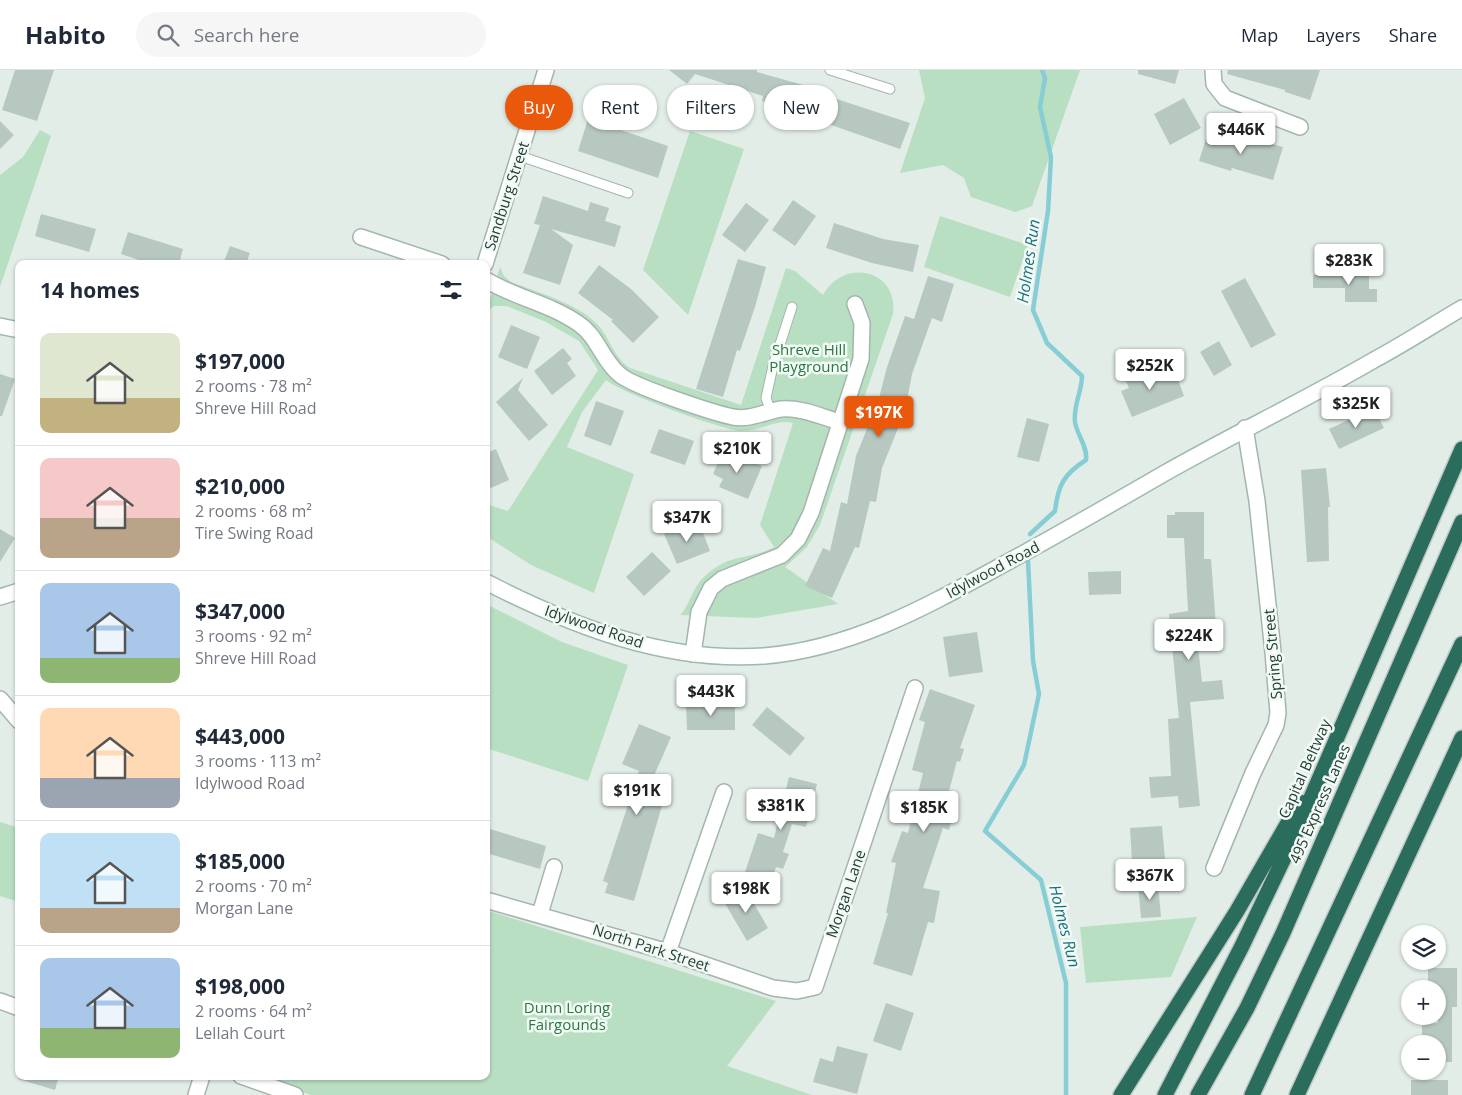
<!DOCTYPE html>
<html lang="en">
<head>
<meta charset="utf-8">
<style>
  :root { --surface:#fff; --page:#f6f6f7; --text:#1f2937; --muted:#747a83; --line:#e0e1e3; --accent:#ea580c }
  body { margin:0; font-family:"Open Sans",sans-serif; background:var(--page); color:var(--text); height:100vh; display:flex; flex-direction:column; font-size:19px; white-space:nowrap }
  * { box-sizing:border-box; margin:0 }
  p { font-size:16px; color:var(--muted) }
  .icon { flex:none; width:28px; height:28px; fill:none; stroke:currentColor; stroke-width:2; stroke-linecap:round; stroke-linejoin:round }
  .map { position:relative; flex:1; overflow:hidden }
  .panel { position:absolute; left:15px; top:190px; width:475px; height:820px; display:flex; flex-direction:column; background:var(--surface); border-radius:10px; box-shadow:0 1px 4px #0004 }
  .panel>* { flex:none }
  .hud { position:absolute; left:505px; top:15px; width:475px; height:45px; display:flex; gap:10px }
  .buttons { position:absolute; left:1401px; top:855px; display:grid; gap:10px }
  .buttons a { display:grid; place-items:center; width:45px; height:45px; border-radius:50%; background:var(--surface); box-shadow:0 1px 4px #0004; font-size:25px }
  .price { position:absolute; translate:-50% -42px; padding:0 11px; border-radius:5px; background:#fff; color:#222; font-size:16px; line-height:32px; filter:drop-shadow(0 1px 2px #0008) }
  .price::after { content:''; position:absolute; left:50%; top:30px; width:15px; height:11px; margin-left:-8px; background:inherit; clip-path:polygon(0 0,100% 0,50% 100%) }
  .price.selected { background:var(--accent); color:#fff }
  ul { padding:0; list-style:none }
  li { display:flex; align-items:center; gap:15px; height:125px; padding:0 25px }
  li+li { border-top:1px solid var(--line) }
  li span { display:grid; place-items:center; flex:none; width:140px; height:100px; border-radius:10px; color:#555 }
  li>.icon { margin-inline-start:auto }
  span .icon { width:60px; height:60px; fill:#fffc; stroke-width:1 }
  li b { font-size:21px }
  h2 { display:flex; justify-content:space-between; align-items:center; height:60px; padding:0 25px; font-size:21px }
  .chip { padding:0 18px; border-radius:22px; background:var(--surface); box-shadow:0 1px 4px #0004; font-size:18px; line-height:45px }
  .chip.selected { background:var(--accent); color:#fff }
  header { display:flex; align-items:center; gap:30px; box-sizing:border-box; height:70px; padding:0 25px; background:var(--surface); border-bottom:1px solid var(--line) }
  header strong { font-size:24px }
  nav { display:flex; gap:28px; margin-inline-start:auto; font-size:18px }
  .search { width:350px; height:45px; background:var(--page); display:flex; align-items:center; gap:12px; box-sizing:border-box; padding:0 18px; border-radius:28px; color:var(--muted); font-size:19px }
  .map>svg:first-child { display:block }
  .green { fill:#b9dfc2 }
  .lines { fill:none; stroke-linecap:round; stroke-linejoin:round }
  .stream { stroke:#87cdd5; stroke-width:4.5 }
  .building { fill:#b7c8c0 }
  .service-casing { stroke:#a4b5ae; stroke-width:11 }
  .minor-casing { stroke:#a4b5ae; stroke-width:18 }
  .secondary-casing { stroke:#9fb9af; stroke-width:18 }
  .motorway-casing { stroke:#c1c9c6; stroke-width:18 }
  .service { stroke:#fff; stroke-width:9 }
  .minor { stroke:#fff; stroke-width:15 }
  .secondary { stroke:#fff; stroke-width:15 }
  .motorway { stroke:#2b6d5c; stroke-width:15 }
  .labels { text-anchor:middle; stroke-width:5; stroke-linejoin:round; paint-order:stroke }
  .street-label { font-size:15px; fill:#213f35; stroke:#f3f9f5 }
  .park-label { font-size:15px; fill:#297843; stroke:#f3f9f5 }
  .water-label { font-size:16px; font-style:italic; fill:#17727e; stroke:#f3f9f5 }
</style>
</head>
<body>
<header>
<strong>Habito</strong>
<div class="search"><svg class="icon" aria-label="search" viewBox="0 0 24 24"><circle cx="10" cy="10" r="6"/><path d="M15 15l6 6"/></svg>Search here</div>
<nav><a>Map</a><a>Layers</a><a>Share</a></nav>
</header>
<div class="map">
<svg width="1462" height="1025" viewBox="0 0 1462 1025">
  <rect width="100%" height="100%" fill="#e2ede7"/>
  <path class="green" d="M919,0h161l-48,136 -17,6 -44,-15 -7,-19 -21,-13 -43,8 25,-75z
    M40,60l11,6 -51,151v-112l23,-18z
    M690,61l54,18 -56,166 -45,-45z
    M940,146l88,29 -18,52 -86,-30z
    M500,197l4,9 7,6c26,10 68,22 87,43 12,13 16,33 32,43l111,37 45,-137 9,3 28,24c21,-38 76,-25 70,19l-73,211 -13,22 -22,20 53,37 -82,14 -76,-3c10,-9 11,-26 24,-38 26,-25 45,-16 70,-30l-14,-22 33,-102c-16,-5 -33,9 -52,8 -19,-1 -122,-39 -135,-51l-24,32 -15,35 67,27 -40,119 -63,-28 -45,-29v-32l22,7 90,-141 -19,-29 -33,-19 -39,-16h-13l-8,6z
    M488,535l74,37 66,23 -40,116 -102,-33v-137z
    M0,752l19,6v74l-19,-6z
    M486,840l290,91 -49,65 85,29h-501l-55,-19h230z
    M1197,847l-26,60 -85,6 -6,-56z"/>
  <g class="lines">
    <path class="stream" d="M1030,464l25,-23c3,-26 9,-37 31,-51 2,-13 -9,-25 -11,-38 -2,-17 7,-30 7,-46l-35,-33 -14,-33 15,-99 3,-54 -11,-50 5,-29 -3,-8
      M1028,491l5,100 6,33 -15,71 -39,66 56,49 25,103v112"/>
  </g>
  <path class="building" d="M15,0h39l-17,51 -35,-11z
    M669,0h88v2l50,14 -1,3 104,34 -10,26 -89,-31 1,-3 -50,-14 1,-5 -68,-22 -8,10z
    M1138,0h41l-4,14 -37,-10z
    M1228,0h92l-10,30 -25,-8v-2l-58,-16z
    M1184,28l17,30 -31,17 -16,-31z
    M588,49l80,27 -10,32 -80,-27z
    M0,51l14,14 -14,14z
    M1209,59l40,13 1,-4 33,9 -10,33 -41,-12 -1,3 -32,-10z
    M543,126l45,15 2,-9 19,6 -4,13 16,5 -6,21 -64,-18 22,16 -13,40 -37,-12 17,-48 -6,-1z
    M793,130l23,16 -21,30 -23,-16z
    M746,133l23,17 -24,32 -23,-17z
    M41,144l55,15 -7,23 -54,-16z
    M834,153l49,16 36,6 -6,27 -41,-9 -46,-15z
    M128,162l55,17 -4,15h-28l-30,-10z
    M230,176l20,7 -4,11h-23z
    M738,189l28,8 -11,40 -15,44 -3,-1 -14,47 -27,-8z
    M599,195l32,24 28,28 -26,26 -22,-22 2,-1 -35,-27z
    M1345,202h24v17h8v13h-32v-14h-32v-13h32z
    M928,206l26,8 -12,38 -10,-4 -20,56 -7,37 -23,57 -6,34 -6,-1 -11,47 -4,-1 -23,51 -27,-12 18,-38 7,3 11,-49 6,2 9,-48 22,-54 9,-35 18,-51 9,3z
    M1245,208l31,57 -25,13 -30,-57z
    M511,255l29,12 -13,32 -29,-12z
    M1219,271l13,24 -18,11 -14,-24z
    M563,278l9,11 -5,4 9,13 -24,19 -18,-24z
    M1159,296l6,15 12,-4 7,19 -52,21 -11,-26 8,-3 -4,-9z
    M0,304l15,5 -13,37h-2z
    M523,308l-5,12 30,35 -19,16 -33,-39z
    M596,331l28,10 -13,35 -27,-10z
    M1374,338l10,20 -45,21 -10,-20z
    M1027,348l22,6 -10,38 -22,-5z
    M659,359l35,12 -9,24 -35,-12z
    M496,379l13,31 -23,10v-37z
    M723,380l39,16 -14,33 -29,-12 4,-8 -10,-5z
    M1326,398l4,39h-2l1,54 -22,1 -6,-92z
    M1175,442h29v47h7l5,67 -20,2 6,54 20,-2 2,19 -34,3 10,104 -21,2 -1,-12 -27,2 -2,-21 22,-1 -3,-57 11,-1 -10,-104 19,-3 -4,-73h-17v-23h8z
    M686,455l1,5 13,-5 10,26 -33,13 -13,-30z
    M0,459l15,9 -15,24z
    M652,482l19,19 -27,25 -18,-19z
    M1121,501v23l-32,1 -1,-23z
    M977,562l6,40 -34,5 -6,-40z
    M930,619l45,16 -15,43 4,1 -4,13 -3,-1 -9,34 9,3 -8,32 -6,-2 -20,60 17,3 -6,32 -6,-1 -16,54 -39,-12 15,-51h-2l10,-50 -5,-1 11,-31 6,2 15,-60 -11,-3 13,-48 -6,-2z
    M735,634v26h-48l-1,-25z
    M767,637l38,31 -15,18 -38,-31z
    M639,654l32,13 -25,57 18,5 -30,102 -29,-8 3,-10 -5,-2 36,-110 -17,-7z
    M789,707l28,7 -11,43 -14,-3 -9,28 6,2 -6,15 -7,-2 -5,17 -27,-9 14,-42 16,5z
    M1162,756l3,33 -33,2 -2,-33z
    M490,759l56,17 -6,23 -54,-16z
    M1158,814l3,33 -20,1 -3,-33z
    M745,818l23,40 -21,13 -24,-41z
    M1428,898h29v39h-5v55h-14v-18h-16v-20l16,-1v-34h-10z
    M886,933l28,10 -13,38 -28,-10z
    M837,976l31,8 -11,40 -44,-12 7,-24 13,4z
    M19,1006h40l-4,14 -37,-11z
    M1411,1010h37v15h-37z"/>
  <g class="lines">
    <g class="service-casing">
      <path id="service" d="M830,0l60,19
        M520,86l108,37
        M771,342l-5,-14 7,-32 19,-59"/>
    </g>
    <g class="minor-casing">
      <path id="minor" d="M1213,0l1,14 11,14 75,29
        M361,167l81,27
        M485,194l61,-194
        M486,210c30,18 65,24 93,44 19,13 23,36 40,50 12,12 95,39 114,43 18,3 30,-5 48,-8 19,-2 41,8 59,13
        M0,527l19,-6
        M693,584l6,-42 12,-24 11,-9 60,-24 16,-16 13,-26 50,-154 1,-36 -7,-19
        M0,629l19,22
        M1214,798l39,-95 23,-48 2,-12 -5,-61 -16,-151 -12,-73
        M486,830l182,52 105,36 24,3 18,-4 100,-299
        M540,844l14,-47
        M668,882l56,-160
        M0,931l19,7
        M241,1006l54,19
        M196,1025l6,-19"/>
    </g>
    <g class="secondary-casing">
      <path id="secondary" d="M0,256l19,4
        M486,512c86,44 179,81 278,74 85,-7 158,-47 231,-87 57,-31 113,-63 170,-96 69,-39 140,-73 209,-113 30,-16 59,-35 88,-52"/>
    </g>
    <g class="motorway-casing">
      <path id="motorway" d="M1121,1025l116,-184 63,-109
        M1165,1025l77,-149 52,-109 168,-388
        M1198,1025l49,-87 36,-75 179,-411
        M1252,1025l210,-451
        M1297,1025l165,-357"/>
    </g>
    <use href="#service" class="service"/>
    <use href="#minor" class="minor"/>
    <use href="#secondary" class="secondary"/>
    <use href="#motorway" class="motorway"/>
  </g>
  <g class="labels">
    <g class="street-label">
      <text transform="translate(507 126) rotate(-72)" y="5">Sandburg Street</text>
      <text transform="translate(993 500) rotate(-28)" y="5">Idylwood Road</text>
      <text transform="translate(594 557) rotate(19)" y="5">Idylwood Road</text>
      <text transform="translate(1273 584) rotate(-95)" y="5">Spring Street</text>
      <text transform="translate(1305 699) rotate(-66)" y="5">Capital Beltway</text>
      <text transform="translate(1320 734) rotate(-66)" y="5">495 Express Lanes</text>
      <text transform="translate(846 824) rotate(-71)" y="5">Morgan Lane</text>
      <text transform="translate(651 878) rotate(18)" y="5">North Park Street</text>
    </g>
    <g class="park-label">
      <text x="809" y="285">Shreve Hill<tspan x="809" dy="17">Playground</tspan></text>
      <text x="567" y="943">Dunn Loring<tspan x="567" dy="17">Fairgounds</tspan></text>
    </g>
    <g class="water-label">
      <text transform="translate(1028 191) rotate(-82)" y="6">Holmes Run</text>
      <text transform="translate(1065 856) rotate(76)" y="6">Holmes Run</text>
    </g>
  </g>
</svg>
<div class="buttons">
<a><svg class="icon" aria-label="layers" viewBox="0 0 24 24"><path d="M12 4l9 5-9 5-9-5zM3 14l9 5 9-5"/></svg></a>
<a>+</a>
<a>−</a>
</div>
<b class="price" style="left:1241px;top:85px">$446K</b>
<b class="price" style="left:1349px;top:216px">$283K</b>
<b class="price" style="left:1150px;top:321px">$252K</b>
<b class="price" style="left:1356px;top:359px">$325K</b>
<b class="price selected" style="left:879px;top:368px">$197K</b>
<b class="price" style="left:737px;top:404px">$210K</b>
<b class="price" style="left:687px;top:473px">$347K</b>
<b class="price" style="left:1189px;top:591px">$224K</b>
<b class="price" style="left:711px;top:647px">$443K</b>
<b class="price" style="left:637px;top:746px">$191K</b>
<b class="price" style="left:781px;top:761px">$381K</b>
<b class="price" style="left:924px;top:763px">$185K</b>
<b class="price" style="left:1150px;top:831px">$367K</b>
<b class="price" style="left:746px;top:844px">$198K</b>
<div class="hud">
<a class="chip selected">Buy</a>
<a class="chip">Rent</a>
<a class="chip">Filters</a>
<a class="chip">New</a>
</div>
<section class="panel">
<h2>14 homes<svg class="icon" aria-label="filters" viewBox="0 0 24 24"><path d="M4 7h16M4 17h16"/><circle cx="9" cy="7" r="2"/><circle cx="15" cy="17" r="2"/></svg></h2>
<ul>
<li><span style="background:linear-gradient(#dfe7d0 65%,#c2b280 0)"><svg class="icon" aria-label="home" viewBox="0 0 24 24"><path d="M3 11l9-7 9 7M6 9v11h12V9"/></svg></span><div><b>$197,000</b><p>2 rooms · 78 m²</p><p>Shreve Hill Road</p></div></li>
<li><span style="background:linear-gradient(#f6c9c9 60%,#b9a48a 0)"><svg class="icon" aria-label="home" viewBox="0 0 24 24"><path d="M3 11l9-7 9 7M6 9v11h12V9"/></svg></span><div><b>$210,000</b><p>2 rooms · 68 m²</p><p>Tire Swing Road</p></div></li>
<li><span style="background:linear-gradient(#a9c7e8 75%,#8fb573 0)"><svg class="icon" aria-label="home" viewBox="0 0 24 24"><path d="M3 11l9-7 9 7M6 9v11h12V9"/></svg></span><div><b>$347,000</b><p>3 rooms · 92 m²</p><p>Shreve Hill Road</p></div></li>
<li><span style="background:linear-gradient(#ffd9b3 70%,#9aa5b1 0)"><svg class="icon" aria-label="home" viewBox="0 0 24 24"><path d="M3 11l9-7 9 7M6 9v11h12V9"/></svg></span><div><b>$443,000</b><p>3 rooms · 113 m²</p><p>Idylwood Road</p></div></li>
<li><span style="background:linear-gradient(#bfe0f5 75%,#b9a48a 0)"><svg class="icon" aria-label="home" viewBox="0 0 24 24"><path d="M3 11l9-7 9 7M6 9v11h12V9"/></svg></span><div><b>$185,000</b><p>2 rooms · 70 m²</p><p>Morgan Lane</p></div></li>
<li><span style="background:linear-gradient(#a9c7e8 70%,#8fb573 0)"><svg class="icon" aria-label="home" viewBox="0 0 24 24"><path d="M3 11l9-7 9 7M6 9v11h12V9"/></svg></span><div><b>$198,000</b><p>2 rooms · 64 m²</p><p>Lellah Court</p></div></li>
</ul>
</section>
</div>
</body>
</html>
